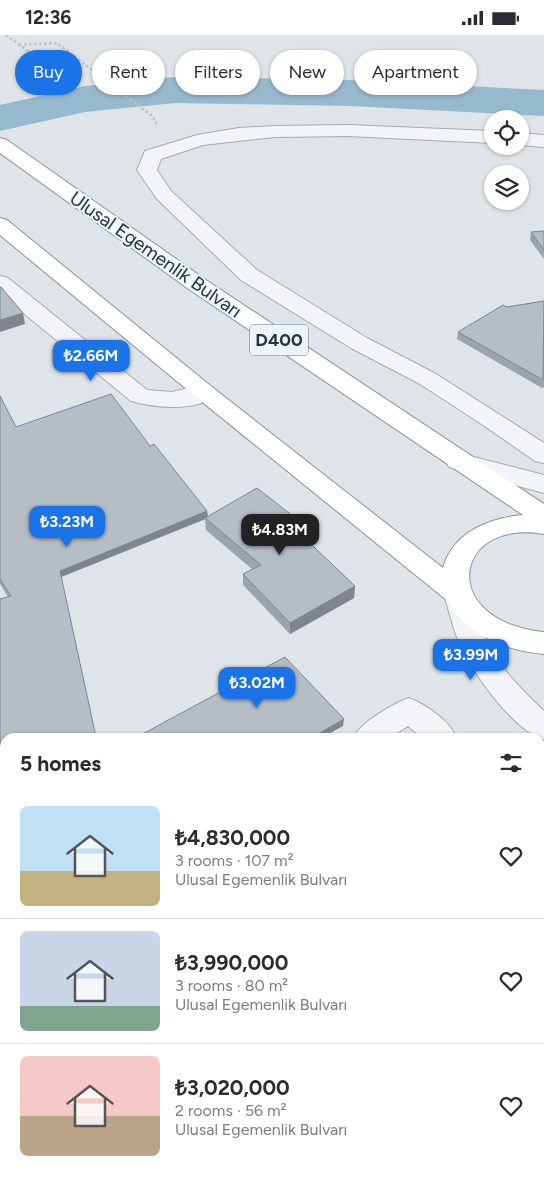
<!DOCTYPE html>
<html lang="en">
<head>
<meta charset="utf-8">
<style>
  :root { --surface:#fff; --page:#f2f2f3; --text:#2b2b33; --muted:#7c7c81; --line:#e1e1e2; --accent:#1a73e8 }
  body { margin:0; font-family:Figtree,sans-serif; background:var(--page); color:var(--text); height:100vh; display:flex; flex-direction:column; font-size:19px; white-space:nowrap }
  * { box-sizing:border-box; margin:0 }
  p { font-size:16px; color:var(--muted) }
  .icon { flex:none; width:28px; height:28px; fill:none; stroke:currentColor; stroke-width:2; stroke-linecap:round; stroke-linejoin:round }
  .map { position:relative; flex:1; overflow:hidden }
  .details { position:absolute; left:0px; top:698px; width:545px; height:446px; display:flex; flex-direction:column; background:var(--surface); border-radius:15px 15px 0 0; box-shadow:0 1px 4px #0004 }
  .details>* { flex:none }
  .hud { position:absolute; left:15px; top:15px; width:515px; height:45px; display:flex; gap:10px }
  .fabs { position:absolute; left:484px; top:75px; display:grid; gap:10px }
  .fabs a { display:grid; place-items:center; width:45px; height:45px; border-radius:50%; background:var(--surface); box-shadow:0 1px 4px #0004; font-size:25px }
  .price { position:absolute; translate:-50% -42px; padding:0 11px; border-radius:10px; background:var(--accent); color:#fff; font-size:16px; line-height:32px; filter:drop-shadow(0 1px 2px #0008) }
  .price::after { content:''; position:absolute; left:50%; top:30px; width:15px; height:11px; margin-left:-8px; background:inherit; clip-path:polygon(0 0,100% 0,50% 100%) }
  .price.selected { background:#222; color:#fff }
  ul { padding:0; list-style:none }
  li { display:flex; align-items:center; gap:15px; height:125px; padding:0 20px }
  li+li { border-top:1px solid var(--line) }
  li span { display:grid; place-items:center; flex:none; width:140px; height:100px; border-radius:8px; color:#555 }
  li>.icon { margin-inline-start:auto }
  span .icon { width:60px; height:60px; fill:#fffc; stroke-width:1 }
  li b { font-size:21px }
  h2 { display:flex; justify-content:space-between; align-items:center; height:60px; padding:0 20px; font-size:21px }
  .tag { padding:0 18px; border-radius:22px; background:var(--surface); box-shadow:0 1px 4px #0004; font-size:18px; line-height:45px }
  .tag.selected { background:var(--accent); color:#fff }
  .status { display:flex; justify-content:space-between; align-items:center; height:35px; padding:0 25px; background:var(--surface); direction:ltr }
  .status svg { height:14px; fill:currentColor }
  .map>svg:first-child { display:block }
  .lines { fill:none; stroke-linecap:round; stroke-linejoin:round }
  .river { fill:#96b9cd; fill-rule:evenodd }
  .minor-casing { stroke:#a4acb4; stroke-width:2 }
  .highway-casing { stroke:#8594a1; stroke-width:2 }
  .path { stroke:#bdc2c8; stroke-width:2.5; stroke-dasharray:2.5 2.5; stroke-linecap:butt }
  .minor { fill:#f2f4f7; fill-rule:evenodd }
  .highway { fill:#fff; fill-rule:evenodd }
  .wall { fill:#9ca3ab }
  .shaded-wall { fill:#7f858b }
  .building { fill:#b5bec7; stroke:#7f858b }
  .labels { text-anchor:middle; stroke-width:4; stroke-linejoin:round; paint-order:stroke }
  .shield { fill:#eef3f7; stroke:#626d78; stroke-width:1 }
  .shield-label { font-size:18px; font-weight:bold; fill:#263442 }
  .street-label { font-size:19px; fill:#263442; stroke:#eef3f7 }
</style>
</head>
<body>
<div class="status"><b>12:36</b><svg viewBox="0 0 49 12"><path d="M0 12V9h3v3zM5 12V6h3v6zM10 12V3h3v9zM15 12V0h3v12zM26 1h20v11H26zM47 4h2v5h-2z"/></svg></div>
<div class="map">
<svg width="544" height="1143" viewBox="0 0 544 1143">
  <rect width="100%" height="100%" fill="#dfe4e9"/>
  <g class="lines">
    <path class="river" d="M175,42l176,3 193,10v26l-193,-10 -176,-3 -90,9 -85,19v-26l85,-19z"/>
    <g class="minor-casing">
      <path id="minor" d="M348,90l144,6v12l-144,-7 -73,1 -72,8 -42,14 -4,11 14,21 86,79 110,68 69,36 108,69v20l-9,-2 -52,-36 -63,-41 -69,-36 -110,-68 -84,-81 -20,-29 8,-19 52,-16 42,-7 36,-2z
        M520,98l24,2v12l-24,-2z
        M0,241l8,2 139,112 25,2 32,-8 8,3 4,5c-14,22 -64,15 -85,9l-131,-107z
        M458,418l86,22v18l-95,-26 -3,-6 3,-6z
        M458,550l10,3c9,16 11,34 18,51 12,28 36,51 58,72v29c-32,-11 -73,-69 -86,-100 -6,-15 -9,-30 -14,-45l4,-7z
        M409,663c16,6 41,23 47,39h-35l-13,-11 -17,11h-37c6,-14 40,-34 55,-39z
        M540,773l4,1v28l-4,-1z
        M5,942v34l-5,2v-34z
        M0,1092l5,2v45h35l2,4h-39l-2,-4 2,-4 -3,-2z
        M422,1139h40l2,4h-40z"/>
    </g>
    <g class="highway-casing">
      <path id="highway" d="M0,103l7,2 199,140 338,224v30c-91,-16 -108,87 0,98v22c-38,-4 -76,-17 -95,-52l-253,-205 -196,-162v-17l7,2 205,167 231,181c10,-36 46,-50 80,-53l-333,-225 -190,-137z"/>
    </g>
    <path class="path" d="M6,0l33,24
      M19,10l38,-2 95,73 6,10"/>
    <use href="#minor" class="minor"/>
    <use href="#highway" class="highway"/>
  </g>
  <path class="wall" d="M544,196v28l-14,-19 1,-8z
    M544,266v86l-2,1 -85,-49 1,-7 49,-25z
    M0,361l16,31 134,19 57,65 1,6 94,19 53,50 -1,12 -64,36 -47,-49v-11l9,-5 -46,-39 -1,-11 -144,58 -56,220 -2,-6 5,-194 -8,-13z
    M540,838l4,3v302h-8l-4,-4h8z
    M129,1139h293l4,4h-293z"/>
  <path class="shaded-wall" d="M23,278l2,11 -25,8v-12z
    M207,476l1,7 -147,59 -1,-6z
    M303,489l-1,12 -7,-7z
    M355,551l-1,12 -64,36v-11z
    M344,684l-1,7 -20,11h-10z"/>
  <path class="building" d="M544,196v19l-13,-18z
    M0,252h1l22,26 -23,7z
    M544,266l-1,79 -85,-48 45,-27 4,2z
    M111,359l39,52 4,-2 53,67 -147,60 36,166h-91v53l-2,1 -3,-21v-171l11,-3 -11,-17v-183l16,31z
    M257,453l46,36 -8,5 60,57 -65,37 -47,-49 18,-9 -56,-47z
    M285,622l59,62 -31,18h-176z
    M540,838l4,3v292l-4,-4z
    M137,1139h285l4,4h-286z"/>
  <g class="labels">
    <rect class="shield" x="250" y="289.5" width="58" height="31" rx="4"/>
    <g class="shield-label">
      <text x="279" y="311">D400</text>
    </g>
    <g class="street-label">
      <text transform="translate(156 219) rotate(35)" y="7">Ulusal Egemenlik Bulvarı</text>
    </g>
  </g>
</svg>
<div class="fabs">
<a><svg class="icon" aria-label="locate" viewBox="0 0 24 24"><circle cx="12" cy="12" r="6"/><path d="M12 2v4M12 18v4M2 12h4M18 12h4"/></svg></a>
<a><svg class="icon" aria-label="layers" viewBox="0 0 24 24"><path d="M12 4l9 5-9 5-9-5zM3 14l9 5 9-5"/></svg></a>
</div>
<b class="price" style="left:91px;top:347px">₺2.66M</b>
<b class="price" style="left:67px;top:513px">₺3.23M</b>
<b class="price selected" style="left:280px;top:521px">₺4.83M</b>
<b class="price" style="left:471px;top:646px">₺3.99M</b>
<b class="price" style="left:257px;top:674px">₺3.02M</b>
<div class="hud">
<a class="tag selected">Buy</a>
<a class="tag">Rent</a>
<a class="tag">Filters</a>
<a class="tag">New</a>
<a class="tag">Apartment</a>
</div>
<section class="details">
<h2>5 homes<svg class="icon" aria-label="filters" viewBox="0 0 24 24"><path d="M4 7h16M4 17h16"/><circle cx="9" cy="7" r="2"/><circle cx="15" cy="17" r="2"/></svg></h2>
<ul>
<li><span style="background:linear-gradient(#bfe0f5 65%,#c2b280 0)"><svg class="icon" aria-label="home" viewBox="0 0 24 24"><path d="M3 11l9-7 9 7M6 9v11h12V9"/></svg></span><div><b>₺4,830,000</b><p>3 rooms · 107 m²</p><p>Ulusal Egemenlik Bulvarı</p></div><svg class="icon" aria-label="heart" viewBox="0 0 24 24"><path d="M12 20l-8-8c-3-5 5-10 8-4 3-6 11-1 8 4z"/></svg></li>
<li><span style="background:linear-gradient(#c9d6e8 75%,#7fa58c 0)"><svg class="icon" aria-label="home" viewBox="0 0 24 24"><path d="M3 11l9-7 9 7M6 9v11h12V9"/></svg></span><div><b>₺3,990,000</b><p>3 rooms · 80 m²</p><p>Ulusal Egemenlik Bulvarı</p></div><svg class="icon" aria-label="heart" viewBox="0 0 24 24"><path d="M12 20l-8-8c-3-5 5-10 8-4 3-6 11-1 8 4z"/></svg></li>
<li><span style="background:linear-gradient(#f6c9c9 60%,#b9a48a 0)"><svg class="icon" aria-label="home" viewBox="0 0 24 24"><path d="M3 11l9-7 9 7M6 9v11h12V9"/></svg></span><div><b>₺3,020,000</b><p>2 rooms · 56 m²</p><p>Ulusal Egemenlik Bulvarı</p></div><svg class="icon" aria-label="heart" viewBox="0 0 24 24"><path d="M12 20l-8-8c-3-5 5-10 8-4 3-6 11-1 8 4z"/></svg></li>
</ul>
</section>
</div>
</body>
</html>
